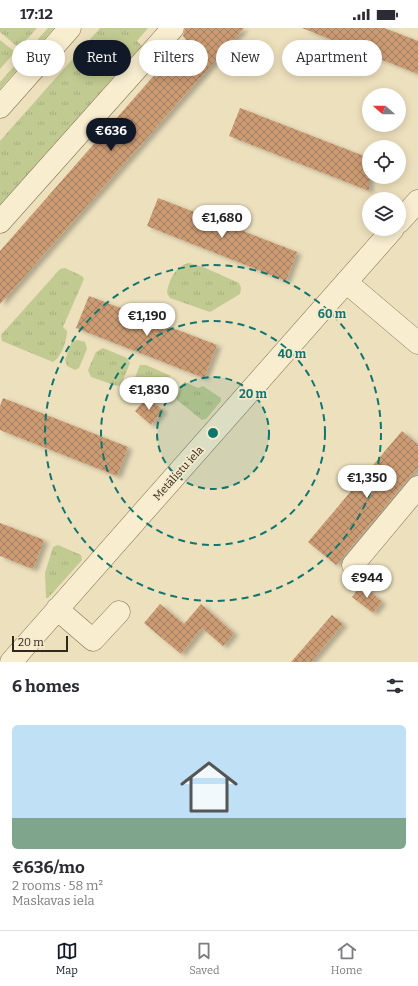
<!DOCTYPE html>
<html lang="en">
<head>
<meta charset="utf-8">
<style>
  :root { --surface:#fff; --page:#f7f7f7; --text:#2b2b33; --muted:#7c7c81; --line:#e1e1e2; --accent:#111827 }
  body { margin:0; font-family:Bitter,serif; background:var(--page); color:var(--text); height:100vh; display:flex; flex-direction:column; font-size:15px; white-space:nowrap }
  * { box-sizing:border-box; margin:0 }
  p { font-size:13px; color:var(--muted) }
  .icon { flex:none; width:22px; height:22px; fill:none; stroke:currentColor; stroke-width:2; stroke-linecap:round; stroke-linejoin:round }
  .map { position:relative; height:634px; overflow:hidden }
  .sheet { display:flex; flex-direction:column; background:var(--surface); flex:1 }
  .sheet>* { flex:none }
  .guide { position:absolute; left:12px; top:12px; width:394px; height:36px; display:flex; gap:8px }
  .needle { width:26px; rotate:291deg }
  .tools { position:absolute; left:362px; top:60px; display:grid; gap:8px }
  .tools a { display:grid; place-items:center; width:44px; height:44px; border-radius:50%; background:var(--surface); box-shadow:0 2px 10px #0003; font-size:20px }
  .scale { position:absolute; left:12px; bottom:10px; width:56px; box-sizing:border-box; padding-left:4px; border:2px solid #33281b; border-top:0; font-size:11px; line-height:14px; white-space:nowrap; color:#33281b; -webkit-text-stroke:3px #f4eacc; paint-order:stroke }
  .price { position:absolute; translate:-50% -34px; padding:0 9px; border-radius:14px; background:#fff; color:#222; font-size:13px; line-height:26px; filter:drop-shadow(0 1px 2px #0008) }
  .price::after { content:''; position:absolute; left:50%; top:24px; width:12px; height:9px; margin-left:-6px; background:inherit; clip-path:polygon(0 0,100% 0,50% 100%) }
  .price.on { background:var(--accent); color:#fff }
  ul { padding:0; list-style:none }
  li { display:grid; align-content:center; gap:8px; height:212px; padding:0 12px }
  li span { display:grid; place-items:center; height:124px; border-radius:6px; color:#555 }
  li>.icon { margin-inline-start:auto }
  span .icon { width:72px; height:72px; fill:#fffc; stroke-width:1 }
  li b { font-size:17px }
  h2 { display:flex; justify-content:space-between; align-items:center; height:48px; padding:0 12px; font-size:17px }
  .pill { padding:0 14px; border-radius:18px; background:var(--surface); box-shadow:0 2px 10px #0003; font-size:14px; line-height:36px }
  .pill.on { background:var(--accent); color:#fff }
  .status { display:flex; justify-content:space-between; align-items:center; height:28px; padding:0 20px; background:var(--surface); direction:ltr }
  .status svg { height:11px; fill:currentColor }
  .menu { display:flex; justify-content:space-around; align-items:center; height:56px; border-top:1px solid var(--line); background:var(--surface); font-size:11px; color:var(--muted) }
  .menu a { display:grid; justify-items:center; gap:2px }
  .menu .on { color:var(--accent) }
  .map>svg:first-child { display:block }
  .grass { fill:url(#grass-tufts) }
  .building { fill:url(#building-cross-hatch); filter:url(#shadow) }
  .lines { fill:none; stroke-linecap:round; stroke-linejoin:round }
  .minor-casing { stroke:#847056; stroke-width:23 }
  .minor { stroke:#f8edcf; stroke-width:22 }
  .ring { fill:none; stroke:#0f766e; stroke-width:2; stroke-dasharray:7 5 }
  .labels { text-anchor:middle; stroke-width:3.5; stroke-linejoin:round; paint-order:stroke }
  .street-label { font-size:11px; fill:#33281b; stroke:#f4eacc }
  .centre { fill:#0f766e; stroke:#f4eacc; stroke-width:2 }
  .ring-label { font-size:12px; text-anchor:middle; font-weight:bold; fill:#0f766e; stroke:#f4eacc; stroke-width:3.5; stroke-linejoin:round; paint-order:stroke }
</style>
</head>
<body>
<div class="status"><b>17:12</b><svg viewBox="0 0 49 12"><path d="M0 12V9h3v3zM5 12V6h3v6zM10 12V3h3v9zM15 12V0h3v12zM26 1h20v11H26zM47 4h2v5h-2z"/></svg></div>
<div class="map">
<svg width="418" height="634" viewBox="0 0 418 634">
  <defs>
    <pattern id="grass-tufts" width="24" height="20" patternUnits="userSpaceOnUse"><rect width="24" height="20" fill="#c1ca91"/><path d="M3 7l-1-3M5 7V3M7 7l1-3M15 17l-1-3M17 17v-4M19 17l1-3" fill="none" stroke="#a6ae7c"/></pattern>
    <pattern id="building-cross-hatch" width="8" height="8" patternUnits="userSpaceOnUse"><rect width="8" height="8" fill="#cb9b73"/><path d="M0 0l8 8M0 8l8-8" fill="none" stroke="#a57e5e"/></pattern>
    <filter id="shadow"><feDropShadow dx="4.5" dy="2.5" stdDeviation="2" flood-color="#0004"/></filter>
  </defs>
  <rect width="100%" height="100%" fill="#ede0bd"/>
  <path class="grass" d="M0,0h37l-18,20 -19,-16z
    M48,0h6l-54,61v-7z
    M100,0h48l-11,13 6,6 -143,167v-73z
    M0,12l15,12 -15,17z
    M189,235l14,4 36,16 2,5 -1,6 -30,18 -40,-14 -3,-5c2,-13 8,-27 22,-30z
    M65,240l17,8 2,3 -21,48 4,4c0,10 -6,26 -14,31l-51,-21 -1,-6 59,-66z
    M78,312l7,2 2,7 -8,19 -4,2 -8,-4 -2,-6 7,-19z
    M103,320l24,10 3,5 -9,22 -4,1 -26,-9 -3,-7 8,-18z
    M140,337h6l25,11 -32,17 -9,-3z
    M185,354l13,6 5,-2 18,12v3l-15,18 -4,1 -25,-20 -1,-3 5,-12z
    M58,517l23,10 1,5 -34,38h-2l-1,-25 8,-26z"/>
  <path class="building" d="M185,0h59l-244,276v-53l186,-212 -3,-3z
    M302,0h82l34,13v33z
    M240,80l129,50v33l-140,-55z
    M158,170l139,54 -11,29 -139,-55z
    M89,268l128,49 -13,33 -128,-50z
    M147,369l16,13 -12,15 -16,-14z
    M3,370l125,49 -11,29 -117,-46v-24z
    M402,403l16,14v22l-82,98 -28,-23z
    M0,495l44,17 -11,29 -33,-13z
    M362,556l20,18 -9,11 -21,-16z
    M160,576l24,20 17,-20 33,29 -11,13 -21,-18 -21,26 -37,-31z
    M332,587l11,9 -32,38h-20z"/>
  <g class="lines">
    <g class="minor-casing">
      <path id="minor" d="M0,79l70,-79
        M0,194l173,-194
        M399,194l19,-21
        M346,254l72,61
        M353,537l65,-78
        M57,581l36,31 26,-28
        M11,634l382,-433"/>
    </g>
    <use href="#minor" class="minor"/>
  </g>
  <circle cx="213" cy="405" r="56" fill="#0f766e" fill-opacity=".12"/>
  <g class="ring">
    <circle cx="213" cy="405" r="56"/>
    <circle cx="213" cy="405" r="112"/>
    <circle cx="213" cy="405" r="168"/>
  </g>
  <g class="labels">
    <g class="street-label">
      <text transform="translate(178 445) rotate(-48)" y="4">Metālistu iela</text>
    </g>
  </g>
  <circle cx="213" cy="405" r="6" class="centre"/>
  <g class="ring-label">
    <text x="332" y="290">60 m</text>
    <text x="292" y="330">40 m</text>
    <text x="253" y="370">20 m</text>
  </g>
</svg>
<div class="tools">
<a><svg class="needle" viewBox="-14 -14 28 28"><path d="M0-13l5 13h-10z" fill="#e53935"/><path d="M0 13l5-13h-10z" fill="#7c7c81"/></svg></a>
<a><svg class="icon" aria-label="locate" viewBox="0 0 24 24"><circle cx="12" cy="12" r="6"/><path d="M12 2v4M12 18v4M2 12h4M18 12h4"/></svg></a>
<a><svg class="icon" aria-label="layers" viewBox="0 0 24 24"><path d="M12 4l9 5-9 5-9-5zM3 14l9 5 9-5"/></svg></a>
</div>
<div class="scale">20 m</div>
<b class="price on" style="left:111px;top:124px">€636</b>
<b class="price" style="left:222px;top:211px">€1,680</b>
<b class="price" style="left:147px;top:309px">€1,190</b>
<b class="price" style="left:149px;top:383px">€1,830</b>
<b class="price" style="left:367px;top:471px">€1,350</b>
<b class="price" style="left:367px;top:571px">€944</b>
<div class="guide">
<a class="pill">Buy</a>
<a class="pill on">Rent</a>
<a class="pill">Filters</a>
<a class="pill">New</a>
<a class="pill">Apartment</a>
</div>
</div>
<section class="sheet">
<h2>6 homes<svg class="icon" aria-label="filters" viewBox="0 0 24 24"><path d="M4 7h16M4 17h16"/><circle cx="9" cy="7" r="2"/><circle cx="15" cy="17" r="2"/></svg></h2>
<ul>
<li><span style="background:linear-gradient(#bfe0f5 75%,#7fa58c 0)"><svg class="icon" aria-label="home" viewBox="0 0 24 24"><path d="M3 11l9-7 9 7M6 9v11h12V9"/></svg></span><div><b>€636/mo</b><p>2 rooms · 58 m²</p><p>Maskavas iela</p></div></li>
</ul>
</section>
<nav class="menu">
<a class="on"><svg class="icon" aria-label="map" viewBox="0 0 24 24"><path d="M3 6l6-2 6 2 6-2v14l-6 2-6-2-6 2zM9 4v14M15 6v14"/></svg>Map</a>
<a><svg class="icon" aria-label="saved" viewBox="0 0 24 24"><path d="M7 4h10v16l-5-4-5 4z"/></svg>Saved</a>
<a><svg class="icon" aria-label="home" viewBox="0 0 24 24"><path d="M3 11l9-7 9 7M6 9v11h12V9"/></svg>Home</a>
</nav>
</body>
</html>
